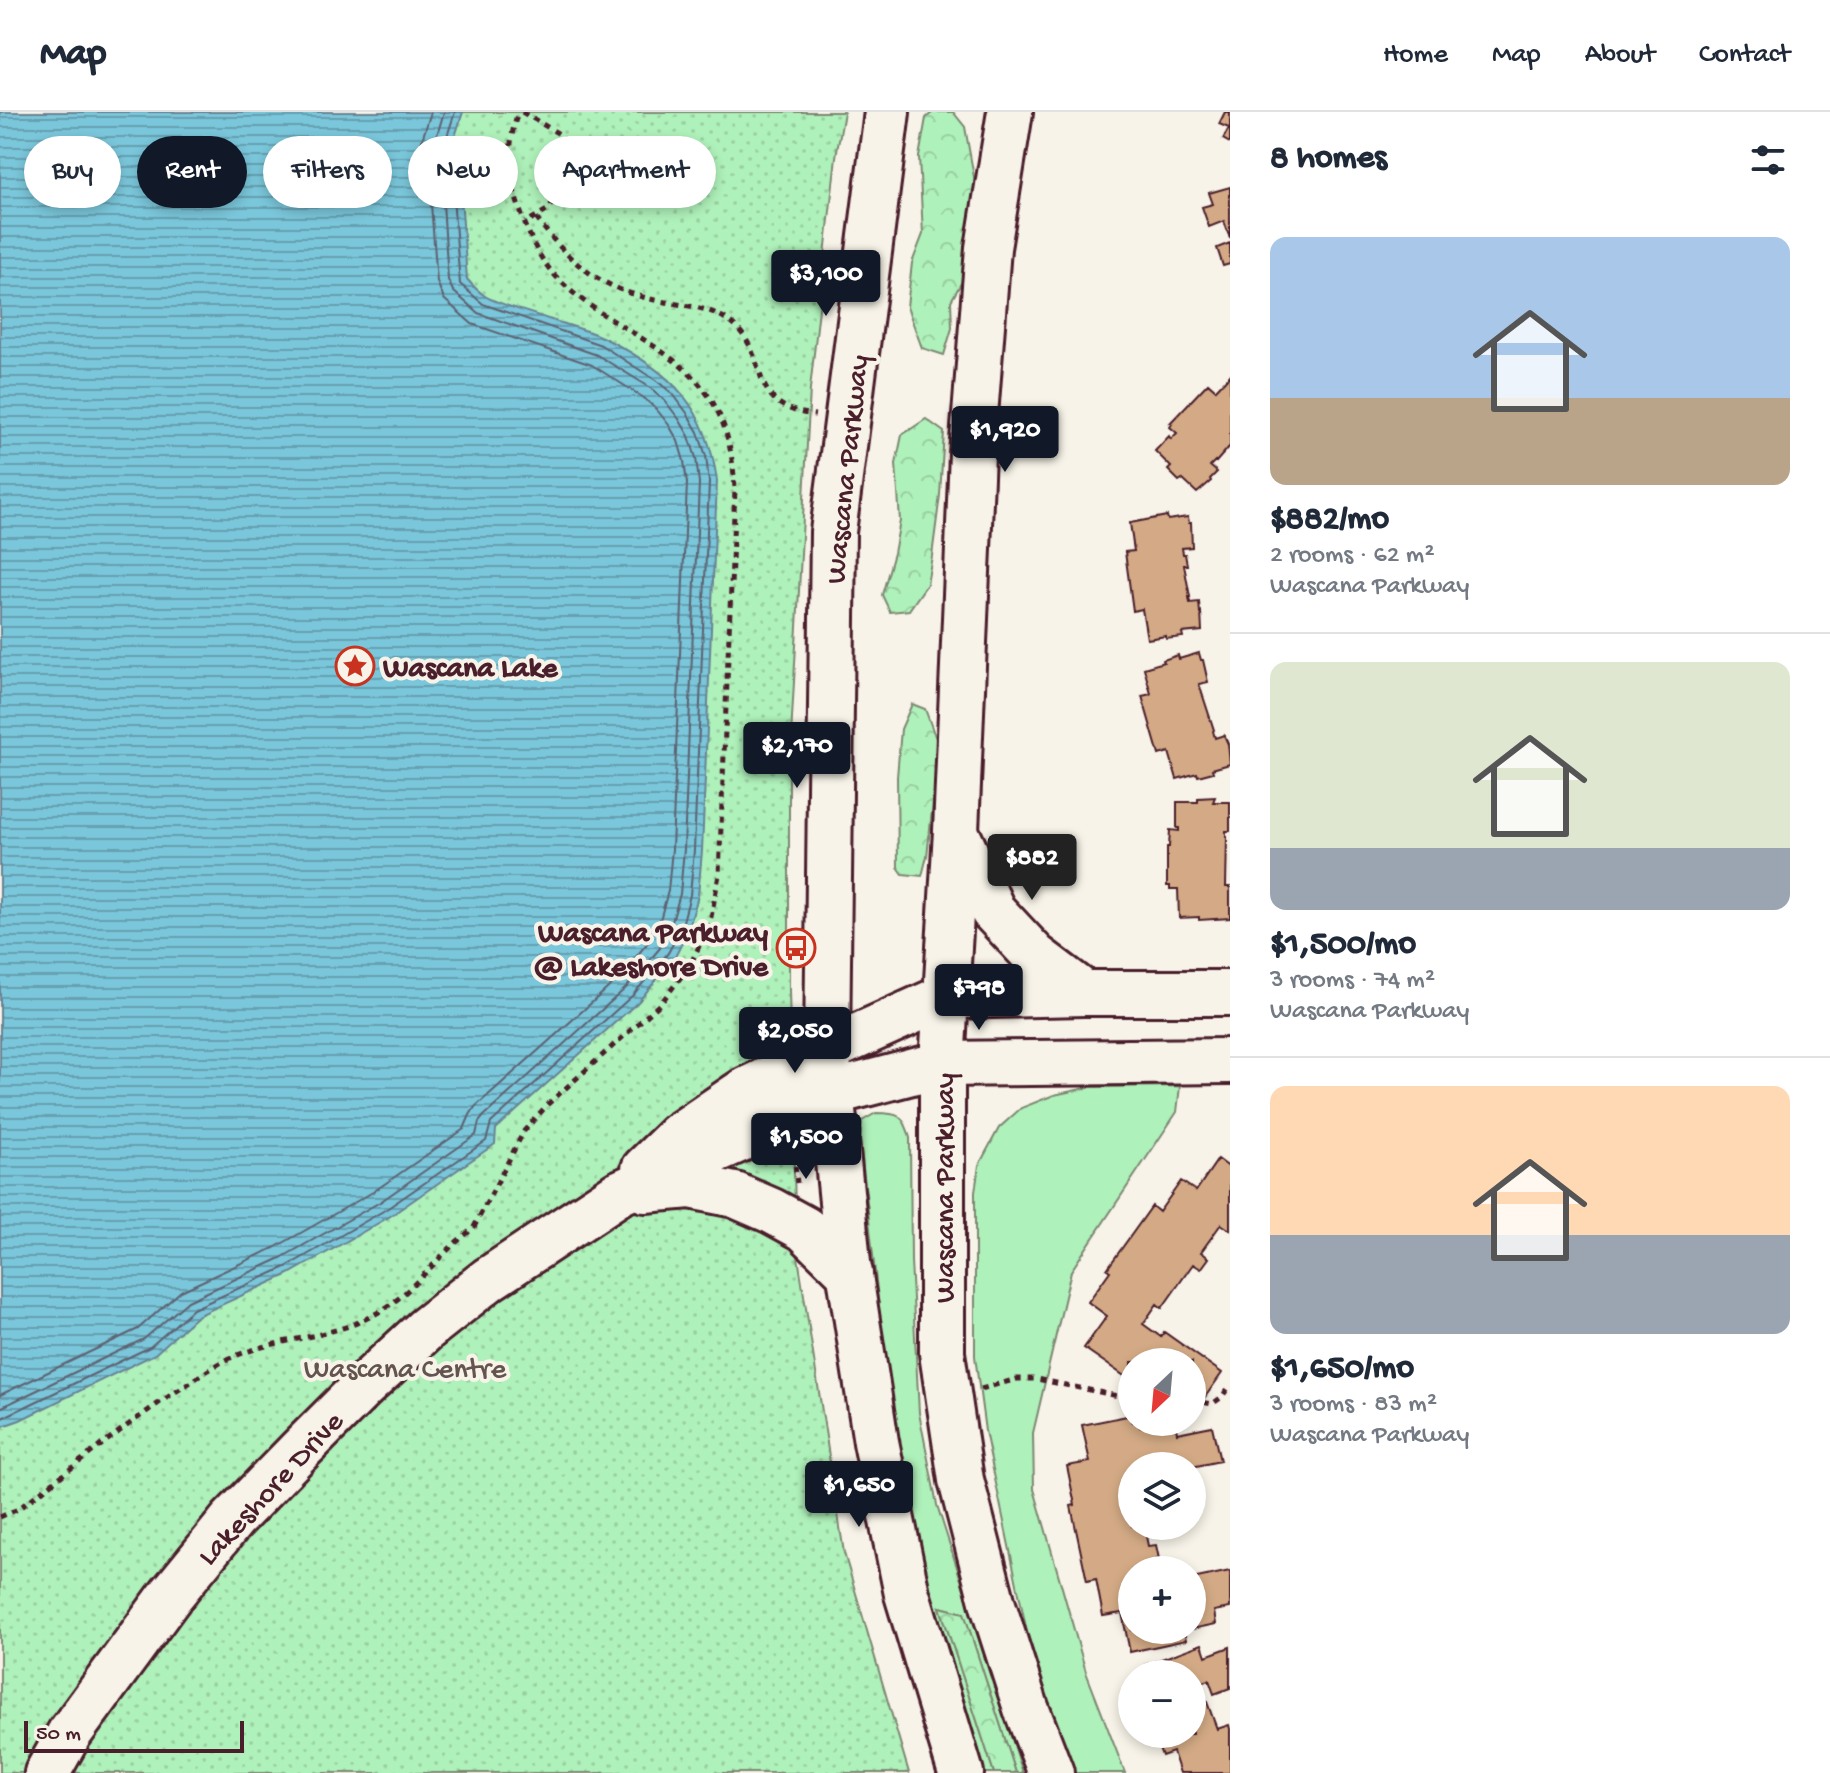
<!DOCTYPE html>
<html lang="en">
<head>
<meta charset="utf-8">
<style>
  :root { --surface:#fff; --page:#f2f2f3; --text:#1f2937; --muted:#747a83; --line:#e0e1e3; --accent:#111827 }
  body { margin:0; font-family:"Gochi Hand",sans-serif; background:var(--page); color:var(--text); height:100vh; display:flex; flex-direction:column; font-size:30px; white-space:nowrap }
  * { box-sizing:border-box; margin:0 }
  p { font-size:26px; color:var(--muted) }
  .icon { flex:none; width:44px; height:44px; fill:none; stroke:currentColor; stroke-width:2; stroke-linecap:round; stroke-linejoin:round }
  .map { position:relative; flex:1; overflow:hidden }
  .sheet { display:flex; flex-direction:column; background:var(--surface); width:600px }
  .sheet>* { flex:none }
  .hud { position:absolute; left:24px; top:24px; width:760px; height:72px; display:flex; gap:16px }
  .needle { width:52px; rotate:206deg }
  .buttons { position:absolute; left:1118px; top:1236px; display:grid; gap:16px }
  .buttons a { display:grid; place-items:center; width:88px; height:88px; border-radius:50%; background:var(--surface); box-shadow:0 4px 12px #0003; font-size:40px }
  .scale { position:absolute; left:24px; bottom:20px; width:220px; box-sizing:border-box; padding-left:8px; border:4px solid #4a1f2b; border-top:0; font-size:22px; line-height:28px; white-space:nowrap; color:#4a1f2b; -webkit-text-stroke:6px #f7f3e8; paint-order:stroke }
  .price { position:absolute; translate:-50% -68px; padding:0 18px; border-radius:8px; background:var(--accent); color:#fff; font-size:26px; line-height:52px; filter:drop-shadow(0 2px 4px #0008) }
  .price::after { content:''; position:absolute; left:50%; top:48px; width:24px; height:18px; margin-left:-12px; background:inherit; clip-path:polygon(0 0,100% 0,50% 100%) }
  .price.on { background:#222; color:#fff }
  ul { padding:0; list-style:none }
  li { display:grid; align-content:center; gap:16px; height:424px; padding:0 40px }
  li+li { border-top:2px solid var(--line) }
  li span { display:grid; place-items:center; height:248px; border-radius:16px; color:#555 }
  li>.icon { margin-inline-start:auto }
  span .icon { width:144px; height:144px; fill:#fffc; stroke-width:1 }
  li b { font-size:34px }
  h2 { display:flex; justify-content:space-between; align-items:center; height:96px; padding:0 40px; font-size:34px }
  .chip { padding:0 28px; border-radius:36px; background:var(--surface); box-shadow:0 4px 12px #0003; font-size:28px; line-height:72px }
  .chip.on { background:var(--accent); color:#fff }
  header { display:flex; align-items:center; gap:48px; box-sizing:border-box; height:112px; padding:0 40px; background:var(--surface); border-bottom:2px solid var(--line) }
  header strong { font-size:38px }
  nav { display:flex; gap:44px; margin-inline-start:auto; font-size:28px }
  main { display:flex; flex:1; min-height:0 }
  .map>svg:first-child { display:block }
  .grass { fill:#aff1ba; stroke:#7c8872; stroke-width:2 }
  .forest { fill:url(#forest-crowns); stroke:#7c8872; stroke-width:2 }
  .park { fill:url(#park-dots); stroke:#7c8872; stroke-width:2 }
  .water { fill:url(#water-rules); stroke:#678394; stroke-width:2 }
  .lines { fill:none; stroke-linecap:round; stroke-linejoin:round }
  .shore { stroke:#5d6271; stroke-width:2 }
  .building { fill:#d3aa85; stroke:#4a1f2b; stroke-width:2 }
  .secondary-casing { stroke:#4a1f2b; stroke-width:50 }
  .path { stroke:#4a1f2b; stroke-width:5; stroke-dasharray:6 6; stroke-linecap:butt }
  .secondary { stroke:#f7f3e8; stroke-width:44 }
  .labels { text-anchor:middle; stroke-width:8; stroke-linejoin:round; paint-order:stroke }
  .street-label { font-size:30px; fill:#4a1f2b; stroke:#f7f3e8 }
  .poi-label { font-size:30px; font-weight:bold; fill:#4a1f2b; stroke:#f7f3e8; text-anchor:start }
  .park-label { font-size:30px; fill:#63544f; stroke:#f7f3e8 }
</style>
</head>
<body>
<header>
<strong>Map</strong>
<nav><a>Home</a><a>Map</a><a>About</a><a>Contact</a></nav>
</header>
<main>
<div class="map">
<svg width="1230" height="1661" viewBox="0 0 1230 1661">
  <defs>
    <pattern id="forest-crowns" width="20" height="18" patternUnits="userSpaceOnUse" patternTransform="scale(2)"><rect width="20" height="18" fill="#aff1ba"/><path d="M2 6a3 3 0 1 1 6 0M12 15a3 3 0 1 1 6 0" fill="none" stroke="#98cea0"/></pattern>
    <pattern id="park-dots" width="8" height="8" patternUnits="userSpaceOnUse" patternTransform="scale(2)"><rect width="8" height="8" fill="#aff1ba"/><path d="M2 2h.1M6 6h.1" fill="none" stroke="#98cea0" stroke-width="1.8" stroke-linecap="round"/></pattern>
    <pattern id="water-rules" width="6" height="5" patternUnits="userSpaceOnUse" patternTransform="scale(2)"><rect width="6" height="5" fill="#7ac6da"/><path d="M0 2.5h6" fill="none" stroke="#66a0b1"/></pattern>
  </defs>
  <rect width="100%" height="100%" fill="#f7f3e8"/>
  <filter id="ink" filterUnits="userSpaceOnUse"><feTurbulence type="fractalNoise" baseFrequency=".0125" numOctaves="2"/><feDisplacementMap in="SourceGraphic" scale="16" xChannelSelector="R" yChannelSelector="G"/><feConvolveMatrix kernelMatrix="1 2 1 2 8 2 1 2 1" color-interpolation-filters="sRGB"/></filter>
  <g filter="url(#ink)">
    <path class="grass" d="M1180,974l-3,26 -106,159 -38,162 1,56 52,183 39,101h-51l-15,-37 -32,-104 -42,-201 -10,-75v-164l4,-27 20,-37 22,-20 33,-13 37,-8z
      M876,1001c23,0 28,2 34,25l1,123 8,152 18,92 86,268h-7l-52,-160 -24,-6 54,166h-10l-57,-183 -40,-212 -27,-237 2,-20z"/>
    <path class="forest" d="M933,0h20l12,15 9,50 2,60 -11,39 -14,25 1,27 -8,27 -22,-7 -15,-41 5,-44 11,-29 -4,-77 7,-39z
      M926,307l18,13 -4,63 -8,61 -5,28 -18,26 -19,2 -8,-17 12,-42 6,-32 -4,-57 6,-29z
      M912,592l13,5 14,38 -12,109 -5,20 -19,-2 -5,-7 -1,-90 4,-48z
      M940,1495l24,6 52,160h-22z"/>
    <path class="park" d="M0,0h844l-8,45 -26,232 -21,384v218l7,253 48,309 65,220h-909z"/>
    <path class="water" d="M0,0h463l-15,46 12,24 7,97c5,6 11,12 18,17 12,8 47,17 63,23 19,6 40,11 58,20 66,33 101,68 111,142l-15,370 -4,45 -10,35 -13,26 -36,44 -143,128 -1,15 -106,73 -100,57 -92,42 -42,38 -135,66 -20,7z"/>
    <g class="lines">
      <path class="shore" d="M0,1283l138,-66 43,-38 95,-44 97,-55 91,-63 6,-14 5,-8 142,-127 32,-39 11,-21 8,-29 4,-42 15,-366 -3,-22 -6,-20 -9,-16 -12,-15 -13,-12 -52,-33 -120,-41 -28,-25 -7,-17 -7,-91 -9,-21 -3,-12 1,-9 12,-37
        M0,1296l144,-69 44,-38 93,-43 99,-56 96,-67 3,-13 5,-6 142,-128 34,-40 11,-23 9,-31 4,-45 15,-366 -3,-25 -7,-22 -10,-17 -14,-18 -14,-13 -54,-33 -119,-42 -25,-22 -5,-11 -6,-93 -10,-21 -2,-8 14,-46
        M0,1307l150,-72 43,-38 93,-42 99,-57 101,-69 5,-18 142,-128 35,-42 13,-24 9,-34 4,-45 15,-368 -3,-26 -8,-24 -11,-19 -14,-19 -16,-13 -56,-36 -118,-41 -23,-20 -8,-99 -12,-27 15,-46"/>
    </g>
    <path class="building" d="M1225,0h5v31l-7,-4 6,-11 -10,-4z
      M1230,75v51l-6,-17 -15,6 -7,-20 11,-3 -4,-11z
      M1230,131v21l-7,2 -6,-18z
      M1230,263v71l-14,16 -1,-1 -5,5 7,6 -7,7 1,2 -14,12 -15,-14 -3,2 -11,-11 3,-3 -16,-16 14,-15 2,3 6,-6 -7,-6 2,-3 -2,-1 38,-40 8,7z
      M1167,404l1,4 20,-3 1,6h2l1,24 -10,1 1,6h2l2,11h-3l6,32h-1l1,6 9,-1 1,11 1,-1 1,19 -20,2 1,4 -17,2v-3l-19,3 -5,-30 -9,2 -8,-59 9,-1 -4,-28z
      M1199,541l2,7h2l5,22 -9,2 2,6 13,40 -1,1 2,7 9,-3 4,9 2,20 -18,5 1,3 -15,4 -1,-3 -20,6 -8,-27 -10,3 -17,-59 9,-2 -7,-26 20,-6 -1,-2 15,-5 1,4z
      M1215,685l-2,5h17v29h-4v6h1l-1,50h4v31l-31,2v-3l-20,1 -1,-29h-8v-3h-3v-39h2l1,-17 9,1v-3h-2v-26h21v-4z
      M1218,1047l12,9v62l-9,-6 -20,28 8,6 -8,11 -8,-5 -31,44 -5,-4 -14,20 18,13 3,-5 58,41 -19,27 -11,-7v-31h-60v24l-4,-3 2,-3 -46,-32 23,-32 -19,-14 22,-31 -3,-2 45,-63 7,6 22,-31 15,10z
      M1132,1303v7h7l1,5 24,-5h11l2,11 35,-7 8,35 -28,6 -60,-1v4l-6,1 6,23v32h12l4,20 8,-1 3,14 -8,2 2,9h-21v60h54h-2l2,10 -56,12 -8,-39 -19,3 -7,-37 -9,2 -16,-75 4,-1 -8,-39 23,-4 -8,-37z
      M1230,1459v37l-16,3 2,13 -24,5v-50z
      M1202,1532l4,12 24,-9v41l-16,6 -5,-14 -9,3 17,46 12,-4 1,4v44h-50l-7,-21 -11,4 -8,-22h38v-60h-44l-3,-9z"/>
    <g class="lines">
      <g class="secondary-casing">
        <path id="secondary" d="M887,0l-54,420 -6,518 21,213 28,179 31,152 54,179
          M1010,0l-22,136 -16,206 -16,377 -14,233v289l19,127 32,125 33,103 25,65
          M958,724l35,75 42,45 49,37
          M644,1057l35,-34 65,-44 83,-41 120,-54 137,-3h146
          M645,1078l45,-4 45,9 37,16 33,18 45,44
          M47,1661l22,-39 102,-139 61,-75 67,-69 65,-65 62,-57 63,-50 130,-86 165,-73 47,-27 111,-29 288,-3"/>
      </g>
      <path class="path" d="M522,0l37,22 9,11 4,34 -25,31 -22,13
        M536,106c36,47 64,71 124,83 24,5 49,5 70,21 43,32 12,85 85,93
        M794,1042l3,29
        M981,1277l36,-10h20l95,20
        M1192,1288l20,4 10,-7 8,-12
        M0,1405l18,-8c55,-41 108,-86 167,-123 13,-9 27,-19 41,-26 48,-23 105,-20 151,-47 38,-21 61,-60 96,-84l51,-98 24,-27 113,-101 29,-38 14,-29 7,-19 8,-42 16,-386c-2,-33 -8,-70 -30,-98 -40,-52 -110,-69 -153,-119 -16,-18 -25,-42 -33,-65 -11,-31 -12,-63 -1,-95"/>
      <use href="#secondary" class="secondary"/>
    </g>
  </g>
  <defs>
    <g id="sight-ring" transform="scale(2)"><circle r="9.5" fill="#f7f3e8" stroke="#c8321e" stroke-width="1.5"/><path d="M0-6L1.8-2.2L6-1.7L2.9 1.2L3.7 5.4L0 3.3L-3.7 5.4L-2.9 1.2L-6-1.7L-1.8-2.2Z" fill="#c8321e"/></g>
    <g id="bus-ring" transform="scale(2)"><circle r="9.5" fill="#f7f3e8" stroke="#c8321e" stroke-width="1.5"/><path d="M-5-6H5V4H4V6H2V4H-2V6H-4V4H-5ZM-3.5-4V0h7V-4ZM-3.5 1.2v1.5H-2V1.2ZM2 1.2v1.5H3.5V1.2Z" fill="#c8321e"/></g>
  </defs>
  <g fill-rule="evenodd">
    <use href="#sight-ring" x="355" y="554"/>
    <use href="#bus-ring" x="796" y="836"/>
  </g>
  <g class="labels">
    <g class="street-label">
      <text transform="translate(845 357) rotate(-84)" y="10">Wascana Parkway</text>
      <text transform="translate(943 1076) rotate(-90)" y="10">Wascana Parkway</text>
      <text transform="translate(269 1375) rotate(-47)" y="10">Lakeshore Drive</text>
    </g>
    <g class="poi-label">
      <text x="383" y="564">Wascana Lake</text>
      <text x="768" y="829" text-anchor="end">Wascana Parkway<tspan x="768" dy="34">@ Lakeshore Drive</tspan></text>
    </g>
    <g class="park-label">
      <text x="405" y="1265">Wascana Centre</text>
    </g>
  </g>
</svg>
<div class="buttons">
<a><svg class="needle" viewBox="-14 -14 28 28"><path d="M0-13l5 13h-10z" fill="#e53935"/><path d="M0 13l5-13h-10z" fill="#747a83"/></svg></a>
<a><svg class="icon" aria-label="layers" viewBox="0 0 24 24"><path d="M12 4l9 5-9 5-9-5zM3 14l9 5 9-5"/></svg></a>
<a>+</a>
<a>−</a>
</div>
<div class="scale">50 m</div>
<b class="price" style="left:826px;top:206px">$3,100</b>
<b class="price" style="left:1005px;top:362px">$1,920</b>
<b class="price" style="left:797px;top:678px">$2,170</b>
<b class="price on" style="left:1032px;top:790px">$882</b>
<b class="price" style="left:979px;top:920px">$798</b>
<b class="price" style="left:795px;top:963px">$2,050</b>
<b class="price" style="left:806px;top:1069px">$1,500</b>
<b class="price" style="left:859px;top:1417px">$1,650</b>
<div class="hud">
<a class="chip">Buy</a>
<a class="chip on">Rent</a>
<a class="chip">Filters</a>
<a class="chip">New</a>
<a class="chip">Apartment</a>
</div>
</div>
<section class="sheet">
<h2>8 homes<svg class="icon" aria-label="filters" viewBox="0 0 24 24"><path d="M4 7h16M4 17h16"/><circle cx="9" cy="7" r="2"/><circle cx="15" cy="17" r="2"/></svg></h2>
<ul>
<li><span style="background:linear-gradient(#a9c7e8 65%,#b9a48a 0)"><svg class="icon" aria-label="home" viewBox="0 0 24 24"><path d="M3 11l9-7 9 7M6 9v11h12V9"/></svg></span><div><b>$882/mo</b><p>2 rooms · 62 m²</p><p>Wascana Parkway</p></div></li>
<li><span style="background:linear-gradient(#dfe7d0 75%,#9aa5b1 0)"><svg class="icon" aria-label="home" viewBox="0 0 24 24"><path d="M3 11l9-7 9 7M6 9v11h12V9"/></svg></span><div><b>$1,500/mo</b><p>3 rooms · 74 m²</p><p>Wascana Parkway</p></div></li>
<li><span style="background:linear-gradient(#ffd9b3 60%,#9aa5b1 0)"><svg class="icon" aria-label="home" viewBox="0 0 24 24"><path d="M3 11l9-7 9 7M6 9v11h12V9"/></svg></span><div><b>$1,650/mo</b><p>3 rooms · 83 m²</p><p>Wascana Parkway</p></div></li>
</ul>
</section>
</main>
</body>
</html>
